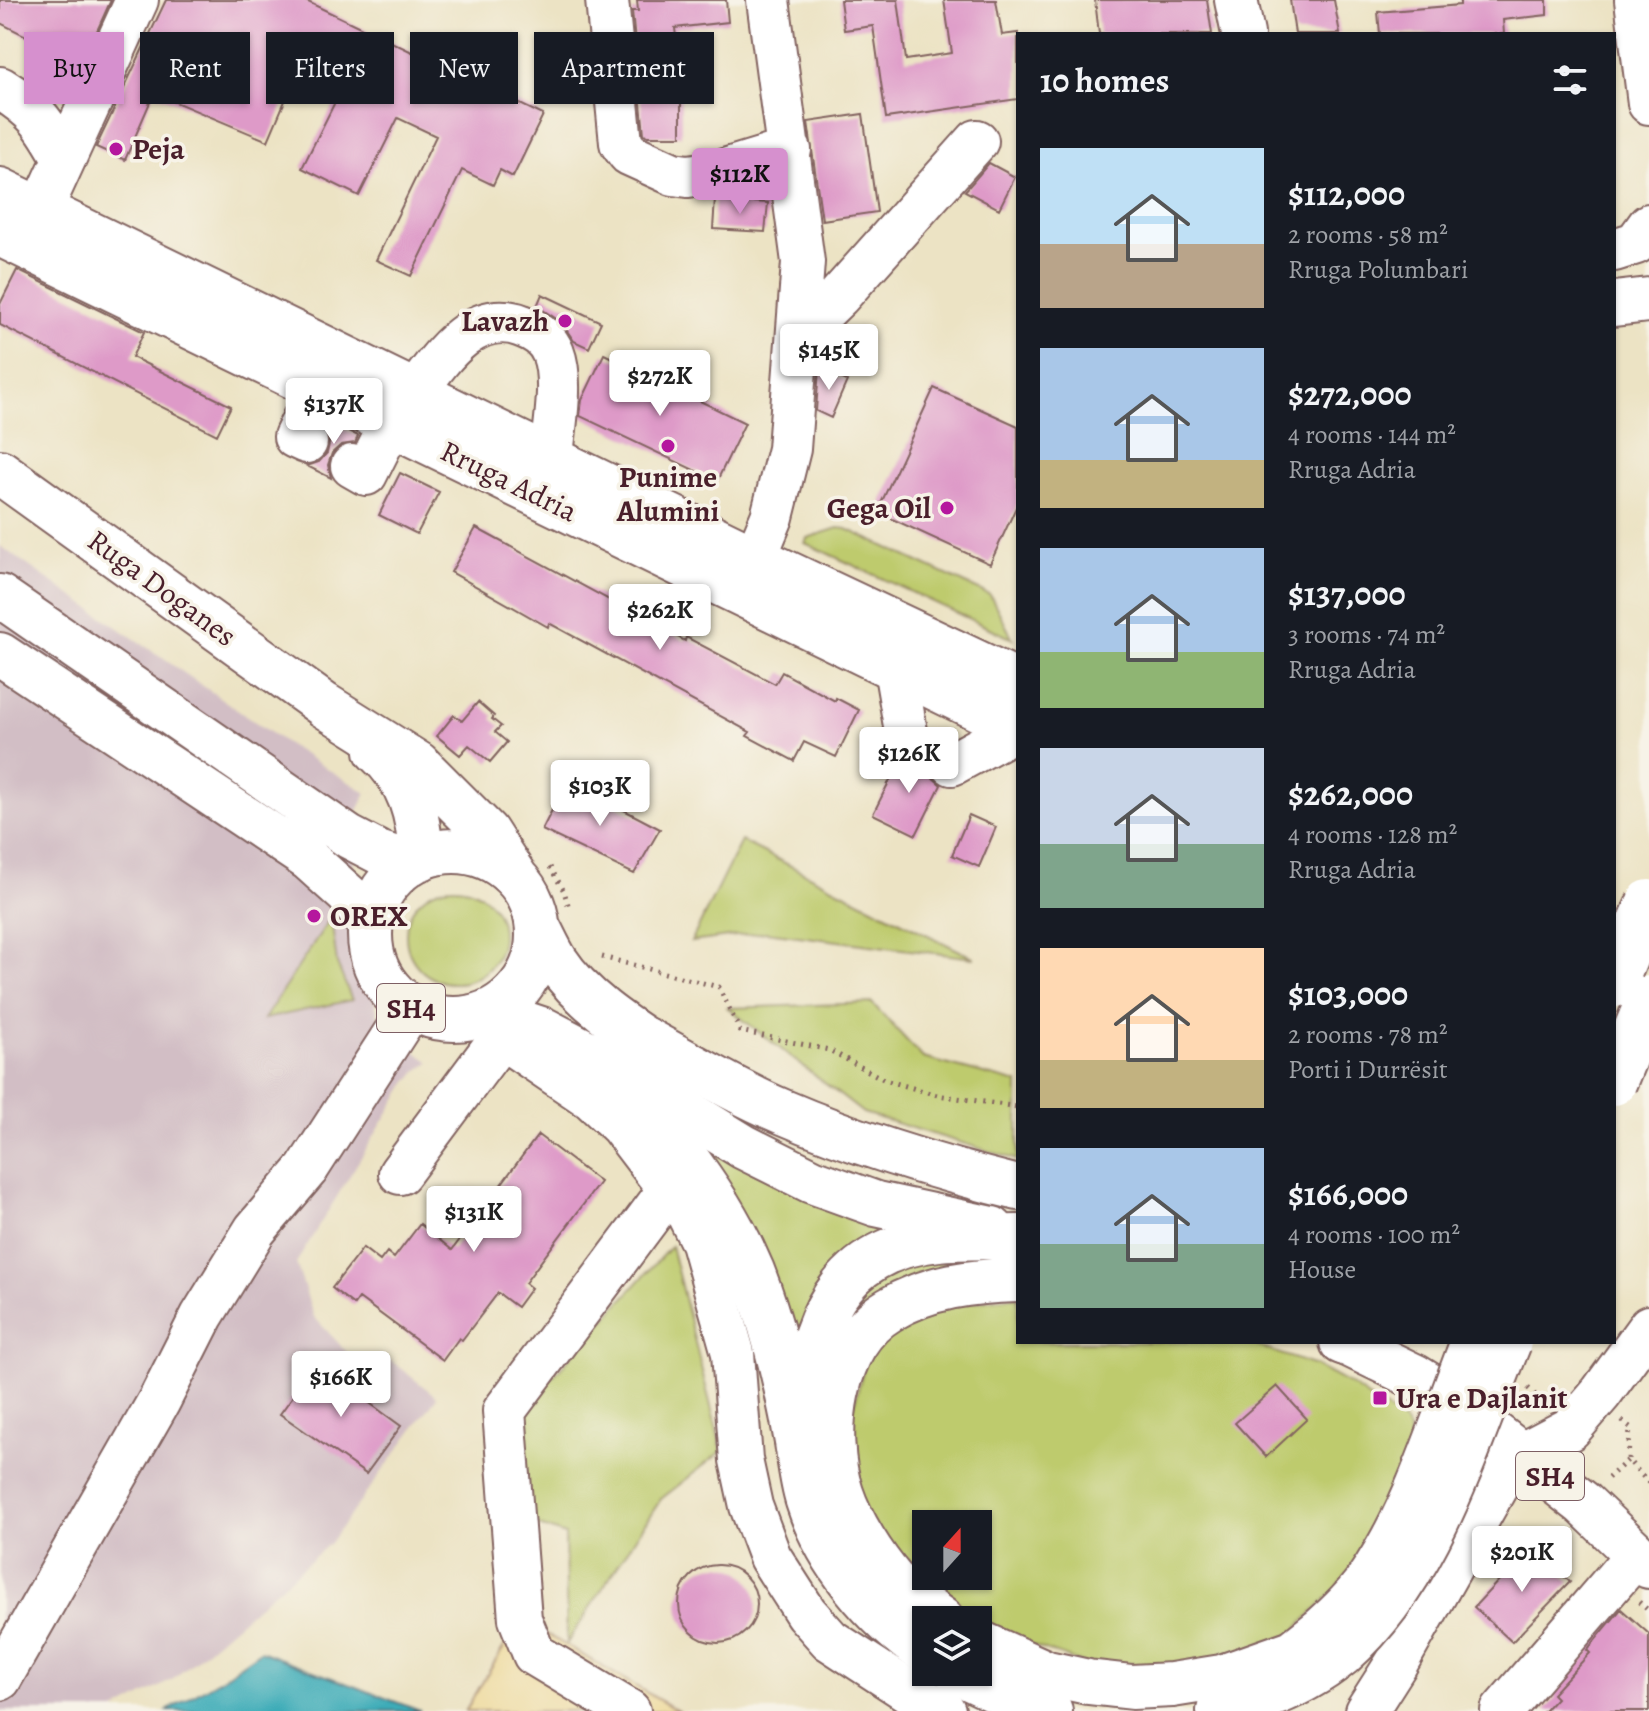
<!DOCTYPE html>
<html lang="en">
<head>
<meta charset="utf-8">
<style>
  :root { --surface:#171b24; --page:#242831; --text:#f1f3f6; --muted:#9ea1a6; --accent:#d690ce }
  body { margin:0; font-family:Alegreya,serif; background:var(--page); color:var(--text); height:100vh; display:flex; flex-direction:column; font-size:30px; white-space:nowrap }
  * { box-sizing:border-box; margin:0 }
  p { font-size:26px; color:var(--muted) }
  .icon { flex:none; width:44px; height:44px; fill:none; stroke:currentColor; stroke-width:2; stroke-linecap:round; stroke-linejoin:round }
  .map { position:relative; flex:1; overflow:hidden }
  .side { position:absolute; left:1016px; top:32px; width:600px; height:1312px; display:flex; flex-direction:column; background:var(--surface); border-radius:0px; box-shadow:0 2px 6px #0004 }
  .side>* { flex:none }
  .top-card { position:absolute; left:24px; top:32px; width:760px; height:72px; display:flex; gap:16px }
  .needle { width:52px; rotate:21deg }
  .fabs { position:absolute; left:912px; top:1510px; display:grid; gap:16px }
  .fabs a { display:grid; place-items:center; width:80px; height:80px; border-radius:0px; background:var(--surface); box-shadow:0 2px 6px #0004; font-size:40px }
  .price { position:absolute; translate:-50% -68px; padding:0 18px; border-radius:8px; background:#fff; color:#222; font-size:26px; line-height:52px; filter:drop-shadow(0 2px 4px #0008) }
  .price::after { content:''; position:absolute; left:50%; top:48px; width:24px; height:18px; margin-left:-12px; background:inherit; clip-path:polygon(0 0,100% 0,50% 100%) }
  .price.active { background:var(--accent); color:#111 }
  ul { padding:0; list-style:none }
  li { display:flex; align-items:center; gap:24px; height:200px; padding:0 24px }
  li span { display:grid; place-items:center; flex:none; width:224px; height:160px; border-radius:0px; color:#555 }
  li>.icon { margin-inline-start:auto }
  span .icon { width:96px; height:96px; fill:#fffc; stroke-width:1 }
  li b { font-size:34px }
  h2 { display:flex; justify-content:space-between; align-items:center; height:96px; padding:0 24px; font-size:34px }
  .pill { padding:0 28px; border-radius:0px; background:var(--surface); box-shadow:0 2px 6px #0004; font-size:28px; line-height:72px }
  .pill.active { background:var(--accent); color:#111 }
  .map>svg:first-child { display:block }
  .industrial { fill:#d2bec5 }
  .green { fill:#becb6d; stroke:#84754c; stroke-width:2; fill-rule:evenodd }
  .sand { fill:#eeda9e; stroke:#9c7c64; stroke-width:2 }
  .water { fill:#3cacb8; stroke:#436672; stroke-width:2 }
  .building { fill:#de9ac8 }
  .lines { fill:none; stroke-linecap:round; stroke-linejoin:round }
  .minor-casing { stroke:#836461; stroke-width:46 }
  .major-casing { stroke:#836461; stroke-width:48 }
  .highway-casing { stroke:#836461; stroke-width:48 }
  .path { stroke:#836461; stroke-width:5; stroke-dasharray:2 6; stroke-linecap:butt }
  .minor { stroke:#fff; stroke-width:42 }
  .major { stroke:#fff; stroke-width:44 }
  .highway { stroke:#fff; stroke-width:44 }
  .highway-bridge-casing { stroke:#836461; stroke-width:48; stroke-linecap:butt }
  .highway-bridge { stroke:#fff; stroke-width:44 }
  .poi-dot { fill:#b5179e; stroke:#f7f3e8; stroke-width:3 }
  .labels { text-anchor:middle; stroke-width:7; stroke-linejoin:round; paint-order:stroke }
  .shield { fill:#f7f3e8; stroke:#7e5f64; stroke-width:2 }
  .shield-label { font-size:28px; font-weight:bold; fill:#4a1f2b }
  .poi-label { font-size:30px; font-weight:bold; fill:#4a1f2b; stroke:#f7f3e8; text-anchor:start }
  .street-label { font-size:30px; fill:#4a1f2b; stroke:#f7f3e8 }
</style>
</head>
<body>
<div class="map">
<svg width="1649" height="1711" viewBox="0 0 1649 1711">
  <rect width="100%" height="100%" fill="#f7f3e8"/>
  <filter id="ink" filterUnits="userSpaceOnUse"><feTurbulence type="fractalNoise" baseFrequency=".0125" numOctaves="2"/><feDisplacementMap in="SourceGraphic" scale="16" xChannelSelector="R" yChannelSelector="G"/><feConvolveMatrix kernelMatrix="1 2 1 2 8 2 1 2 1" color-interpolation-filters="sRGB"/></filter>
  <filter id="wash" filterUnits="userSpaceOnUse"><feTurbulence type="fractalNoise" baseFrequency=".006" numOctaves="4" result="noise"/><feDisplacementMap in="SourceGraphic" scale="32" xChannelSelector="R" yChannelSelector="G"/><feGaussianBlur stdDeviation="1.8" result="paint"/><feColorMatrix in="noise" values="0 0 0 0 0 0 0 0 0 0 0 0 0 0 0 0 0 1.4 0 .05"/><feComposite in="paint" operator="in"/></filter>
  <g filter="url(#wash)">
    <rect width="100%" height="100%" fill="#ece3c4"/>
    <path class="industrial" d="M0,546l293,202 74,45 -13,25 -1,103 28,105 49,36 -13,9 -12,15 -109,177 18,54 59,63 17,-20 47,37 -108,147 -157,136 -57,31h-115z"/>
    <path class="green" d="M838,528l9,1 143,66 23,44 -208,-96 2,-5z
      M741,841l233,117 -208,-26 -75,10z
      M406 935a48 48 0 1 1 96 0a48 48 0 1 1-96 0Z
      M331,917l6,47 15,36 -88,19z
      M872,1003l51,55 95,25v77l-155,-47 -135,-105z
      M674,1120l152,89 65,24 -100,121z
      M671,1246l51,205 -61,48 -94,144 -2,-108 -37,-13 -4,-114z
      M961,1251l57,15h-25l-176,111 52,-99z
      M1018,1296v46h227l71,24 33,18 53,36 7,10 1,18 -13,34 -40,79 -21,28 -44,45 -95,32 -110,-1 -109,-39v-6h-10l-27,-16 -38,-33 -44,-69 -12,-70 19,-73 36,-38 32,-14zM926,1524h52v52h-52z"/>
    <path class="sand" d="M521,1619l157,92h-213z"/>
    <path class="water" d="M260,1651l160,60h-253l52,-31z"/>
    <g id="blocks">
      <path class="building" d="M0,0h111l-29,64 -82,-41z
        M166,0h138l239,115 -30,62 -13,-7 -7,15 -31,-15 -51,106 -35,-16 60,-124 -38,-18 -39,78 -57,-28 39,-78 -43,-20 -30,71 -114,-48 -29,67 -29,-13z
        M637,0h89l2,22 -53,6 6,55v53h-33l-4,-2 -12,-123h6z
        M840,0h58l8,60 46,-7 -8,-53h52l6,35 16,-2v66l-132,19 -13,-92 -29,4z
        M1095,0h112l5,34h-113z
        M1290,0h44l6,34h-45z
        M1460,0h87v15l-44,5 1,14h-124l-2,-22 82,-7z
        M863,114l14,98 -55,8 -14,-98z
        M989,163l26,14 -16,32 -34,-18z
        M715,199l53,4 -3,29 -52,-3z
        M17,270l127,62 -12,25 99,49 -14,29 -217,-110v-21z
        M542,294l59,28 -12,26 -15,-7 -13,-19 -24,-16z
        M604,354l141,69 -28,58 -137,-65 2,-16z
        M819,368l28,13 -16,37 -15,-7z
        M934,388l84,38v77l-28,61 -113,-52z
        M329,421l29,15 -3,7 -14,2 -9,8 -4,12 3,13 -24,-12 12,-4 8,-9 3,-13 -4,-12z
        M400,473l39,19 -22,42 -38,-19z
        M476,528l209,113 1,-4 89,47 7,-12 53,29 1,-3 23,12 -23,47 -32,-15 -10,19 -47,-25 3,-4 -201,-109 -1,4 -97,-55z
        M478,702l16,14 -2,3 9,7 -6,6 12,10 -17,20 -21,-17 -9,10 -23,-19 17,-21 8,6z
        M931,737l11,5 -10,9 -4,12 3,13 10,9 -25,50 -43,-21 25,-50 13,3 12,-5 8,-12z
        M567,780l93,49 -26,45 -92,-44z
        M969,815l27,12 -17,40 -27,-12z
        M538,1135l62,47 -75,101 6,5 -14,19 -19,-14 -36,47 -3,-2 -16,22 -84,-62 -5,7 -22,-17 31,-40 17,13 7,-9 7,6 26,-34 32,26z
        M316,1364l85,62 -35,48 -86,-60z
        M1277,1386l30,33 -41,38 -31,-34z
        M1531,1546l39,36 -58,60 -38,-35z
        M679 1604a39 39 0 1 1 78 0a39 39 0 1 1-78 0Z
        M1621,1609l28,25v77h-105l12,-13 -4,-4 38,-41 -3,-3z"/>
    </g>
  </g>
  <g filter="url(#ink)">
    <use href="#blocks" fill-opacity="0" stroke="#836461" stroke-width="2"/>
    <g class="lines">
      <g class="minor-casing">
        <path id="minor" d="M607,0l14,143 8,11 44,20 15,2 30,-4 72,-22
          M1236,0l7,34
          M1636,0l13,103
          M0,88c36,22 44,34 64,70
          M41,210l96,-210
          M1614,250l22,-7 13,-18
          M799,335l40,-39 138,-155
          M415,393c24,-33 58,-86 107,-67 14,5 25,12 31,27 11,28 1,75 -1,105
          M306,442l-11,-5 23,-48
          M352,466l14,8 25,-50
          M755,558l17,-41 17,-68 14,-187 -35,-262
          M0,596l349,241 29,15 33,11
          M0,654l308,205 40,36 22,32
          M895,668l13,75
          M952,764l66,-36
          M501,1037l90,61 30,28 67,88 14,28 31,111 8,107 10,46 19,51 36,56 24,27 83,54 31,17
          M400,1173l114,-153
          M0,1679l159,-278 43,-85 53,-86 52,-61 104,-161
          M629,1711l-95,-57 -14,-35 -16,-208 165,-221
          M1366,1711l30,-47 104,-184 20,-25 50,-26 31,-36 48,-66
          M1502,1711l135,-157"/>
      </g>
      <g class="major-casing">
        <path id="major" d="M0,190l755,368 263,124
          M0,234l1018,494
          M0,472l324,233 94,59 68,68 29,45
          M377,751c33,29 42,64 44,107
          M370 935a84 84 0 1 1 168 0a84 84 0 1 1-168 0Z
          M538,927c6,11 11,23 18,34 28,43 80,73 122,101
          M472,1017l42,3 30,10 63,33 137,84 68,34 64,23 116,25
          M1344,1342l70,34 29,18 141,110 65,62"/>
      </g>
      <g class="highway-casing">
        <path id="highway" d="M1614,304l35,-4
          M646,1040c44,24 88,51 135,71 77,33 156,57 237,77
          M607,1063c56,65 112,128 145,208 21,54 35,114 45,171 3,20 5,40 11,59 19,60 66,117 118,151
          M1342,1342l3,1
          M800,1414c11,-90 35,-164 138,-175 26,-3 53,-1 80,-2
          M942,1620c-16,-12 -35,-24 -48,-38 -21,-24 -43,-59 -53,-89 -19,-58 -9,-149 48,-183 39,-24 84,-29 129,-30
          M978,1642l69,31 41,9 44,5 40,-2 50,-8 71,-25 28,-22
          M957,1672l51,24 42,15
          M1219,1711c43,-10 88,-28 123,-57"/>
      </g>
      <path class="path" d="M550,867l14,24 5,17
        M602,957l117,30 21,44 89,19 56,30 52,15 81,12
        M1528,1388l19,18
        M1622,1421l8,6 -2,33 21,23
        M1608,1478l20,-18
        M1639,1602l10,9"/>
      <use href="#minor" class="minor"/>
      <use href="#major" class="major"/>
      <use href="#highway" class="highway"/>
      <g class="highway-bridge-casing">
        <path id="highway-bridge" d="M1614,985l35,-83
          M1614,1083l35,-85
          M1321,1630c17,-15 34,-31 47,-50 49,-71 74,-159 105,-238
          M1342,1654c88,-77 124,-206 167,-312"/>
      </g>
      <use href="#highway-bridge" class="highway-bridge"/>
    </g>
  </g>
  <g class="poi-dot">
    <circle cx="116" cy="149" r="8"/>
    <circle cx="565" cy="321" r="8"/>
    <circle cx="668" cy="446" r="8"/>
    <circle cx="947" cy="508" r="8"/>
    <circle cx="314" cy="916" r="8"/>
    <rect x="1372" y="1390" width="16" height="16" rx="4"/>
  </g>
  <g class="labels">
    <g class="shield">
      <rect x="377" y="984" width="68" height="48" rx="6"/>
      <rect x="1516" y="1452" width="68" height="48" rx="6"/>
    </g>
    <g class="shield-label">
      <text x="411" y="1018">SH4</text>
      <text x="1550" y="1486">SH4</text>
    </g>
    <g class="poi-label">
      <text x="132" y="159">Peja</text>
      <text x="549" y="331" text-anchor="end">Lavazh</text>
      <text x="668" y="487" text-anchor="middle">Punime<tspan x="668" dy="34">Alumini</tspan></text>
      <text x="931" y="518" text-anchor="end">Gega Oil</text>
      <text x="330" y="926">OREX</text>
      <text x="1396" y="1408">Ura e Dajlanit</text>
    </g>
    <g class="street-label">
      <text transform="translate(509 481) rotate(26)" y="10">Rruga Adria</text>
      <text transform="translate(162 588) rotate(36)" y="10">Ruga Doganes</text>
    </g>
  </g>
</svg>
<div class="fabs">
<a><svg class="needle" viewBox="-14 -14 28 28"><path d="M0-13l5 13h-10z" fill="#e53935"/><path d="M0 13l5-13h-10z" fill="#9ea1a6"/></svg></a>
<a><svg class="icon" aria-label="layers" viewBox="0 0 24 24"><path d="M12 4l9 5-9 5-9-5zM3 14l9 5 9-5"/></svg></a>
</div>
<b class="price active" style="left:740px;top:216px">$112K</b>
<b class="price" style="left:829px;top:392px">$145K</b>
<b class="price" style="left:660px;top:418px">$272K</b>
<b class="price" style="left:334px;top:446px">$137K</b>
<b class="price" style="left:660px;top:652px">$262K</b>
<b class="price" style="left:909px;top:795px">$126K</b>
<b class="price" style="left:600px;top:828px">$103K</b>
<b class="price" style="left:474px;top:1254px">$131K</b>
<b class="price" style="left:341px;top:1419px">$166K</b>
<b class="price" style="left:1522px;top:1594px">$201K</b>
<div class="top-card">
<a class="pill active">Buy</a>
<a class="pill">Rent</a>
<a class="pill">Filters</a>
<a class="pill">New</a>
<a class="pill">Apartment</a>
</div>
<section class="side">
<h2>10 homes<svg class="icon" aria-label="filters" viewBox="0 0 24 24"><path d="M4 7h16M4 17h16"/><circle cx="9" cy="7" r="2"/><circle cx="15" cy="17" r="2"/></svg></h2>
<ul>
<li><span style="background:linear-gradient(#bfe0f5 60%,#b9a48a 0)"><svg class="icon" aria-label="home" viewBox="0 0 24 24"><path d="M3 11l9-7 9 7M6 9v11h12V9"/></svg></span><div><b>$112,000</b><p>2 rooms · 58 m²</p><p>Rruga Polumbari</p></div></li>
<li><span style="background:linear-gradient(#a9c7e8 70%,#c2b280 0)"><svg class="icon" aria-label="home" viewBox="0 0 24 24"><path d="M3 11l9-7 9 7M6 9v11h12V9"/></svg></span><div><b>$272,000</b><p>4 rooms · 144 m²</p><p>Rruga Adria</p></div></li>
<li><span style="background:linear-gradient(#a9c7e8 65%,#8fb573 0)"><svg class="icon" aria-label="home" viewBox="0 0 24 24"><path d="M3 11l9-7 9 7M6 9v11h12V9"/></svg></span><div><b>$137,000</b><p>3 rooms · 74 m²</p><p>Rruga Adria</p></div></li>
<li><span style="background:linear-gradient(#c9d6e8 60%,#7fa58c 0)"><svg class="icon" aria-label="home" viewBox="0 0 24 24"><path d="M3 11l9-7 9 7M6 9v11h12V9"/></svg></span><div><b>$262,000</b><p>4 rooms · 128 m²</p><p>Rruga Adria</p></div></li>
<li><span style="background:linear-gradient(#ffd9b3 70%,#c2b280 0)"><svg class="icon" aria-label="home" viewBox="0 0 24 24"><path d="M3 11l9-7 9 7M6 9v11h12V9"/></svg></span><div><b>$103,000</b><p>2 rooms · 78 m²</p><p>Porti i Durrësit</p></div></li>
<li><span style="background:linear-gradient(#a9c7e8 60%,#7fa58c 0)"><svg class="icon" aria-label="home" viewBox="0 0 24 24"><path d="M3 11l9-7 9 7M6 9v11h12V9"/></svg></span><div><b>$166,000</b><p>4 rooms · 100 m²</p><p>House</p></div></li>
</ul>
</section>
</div>
</body>
</html>
